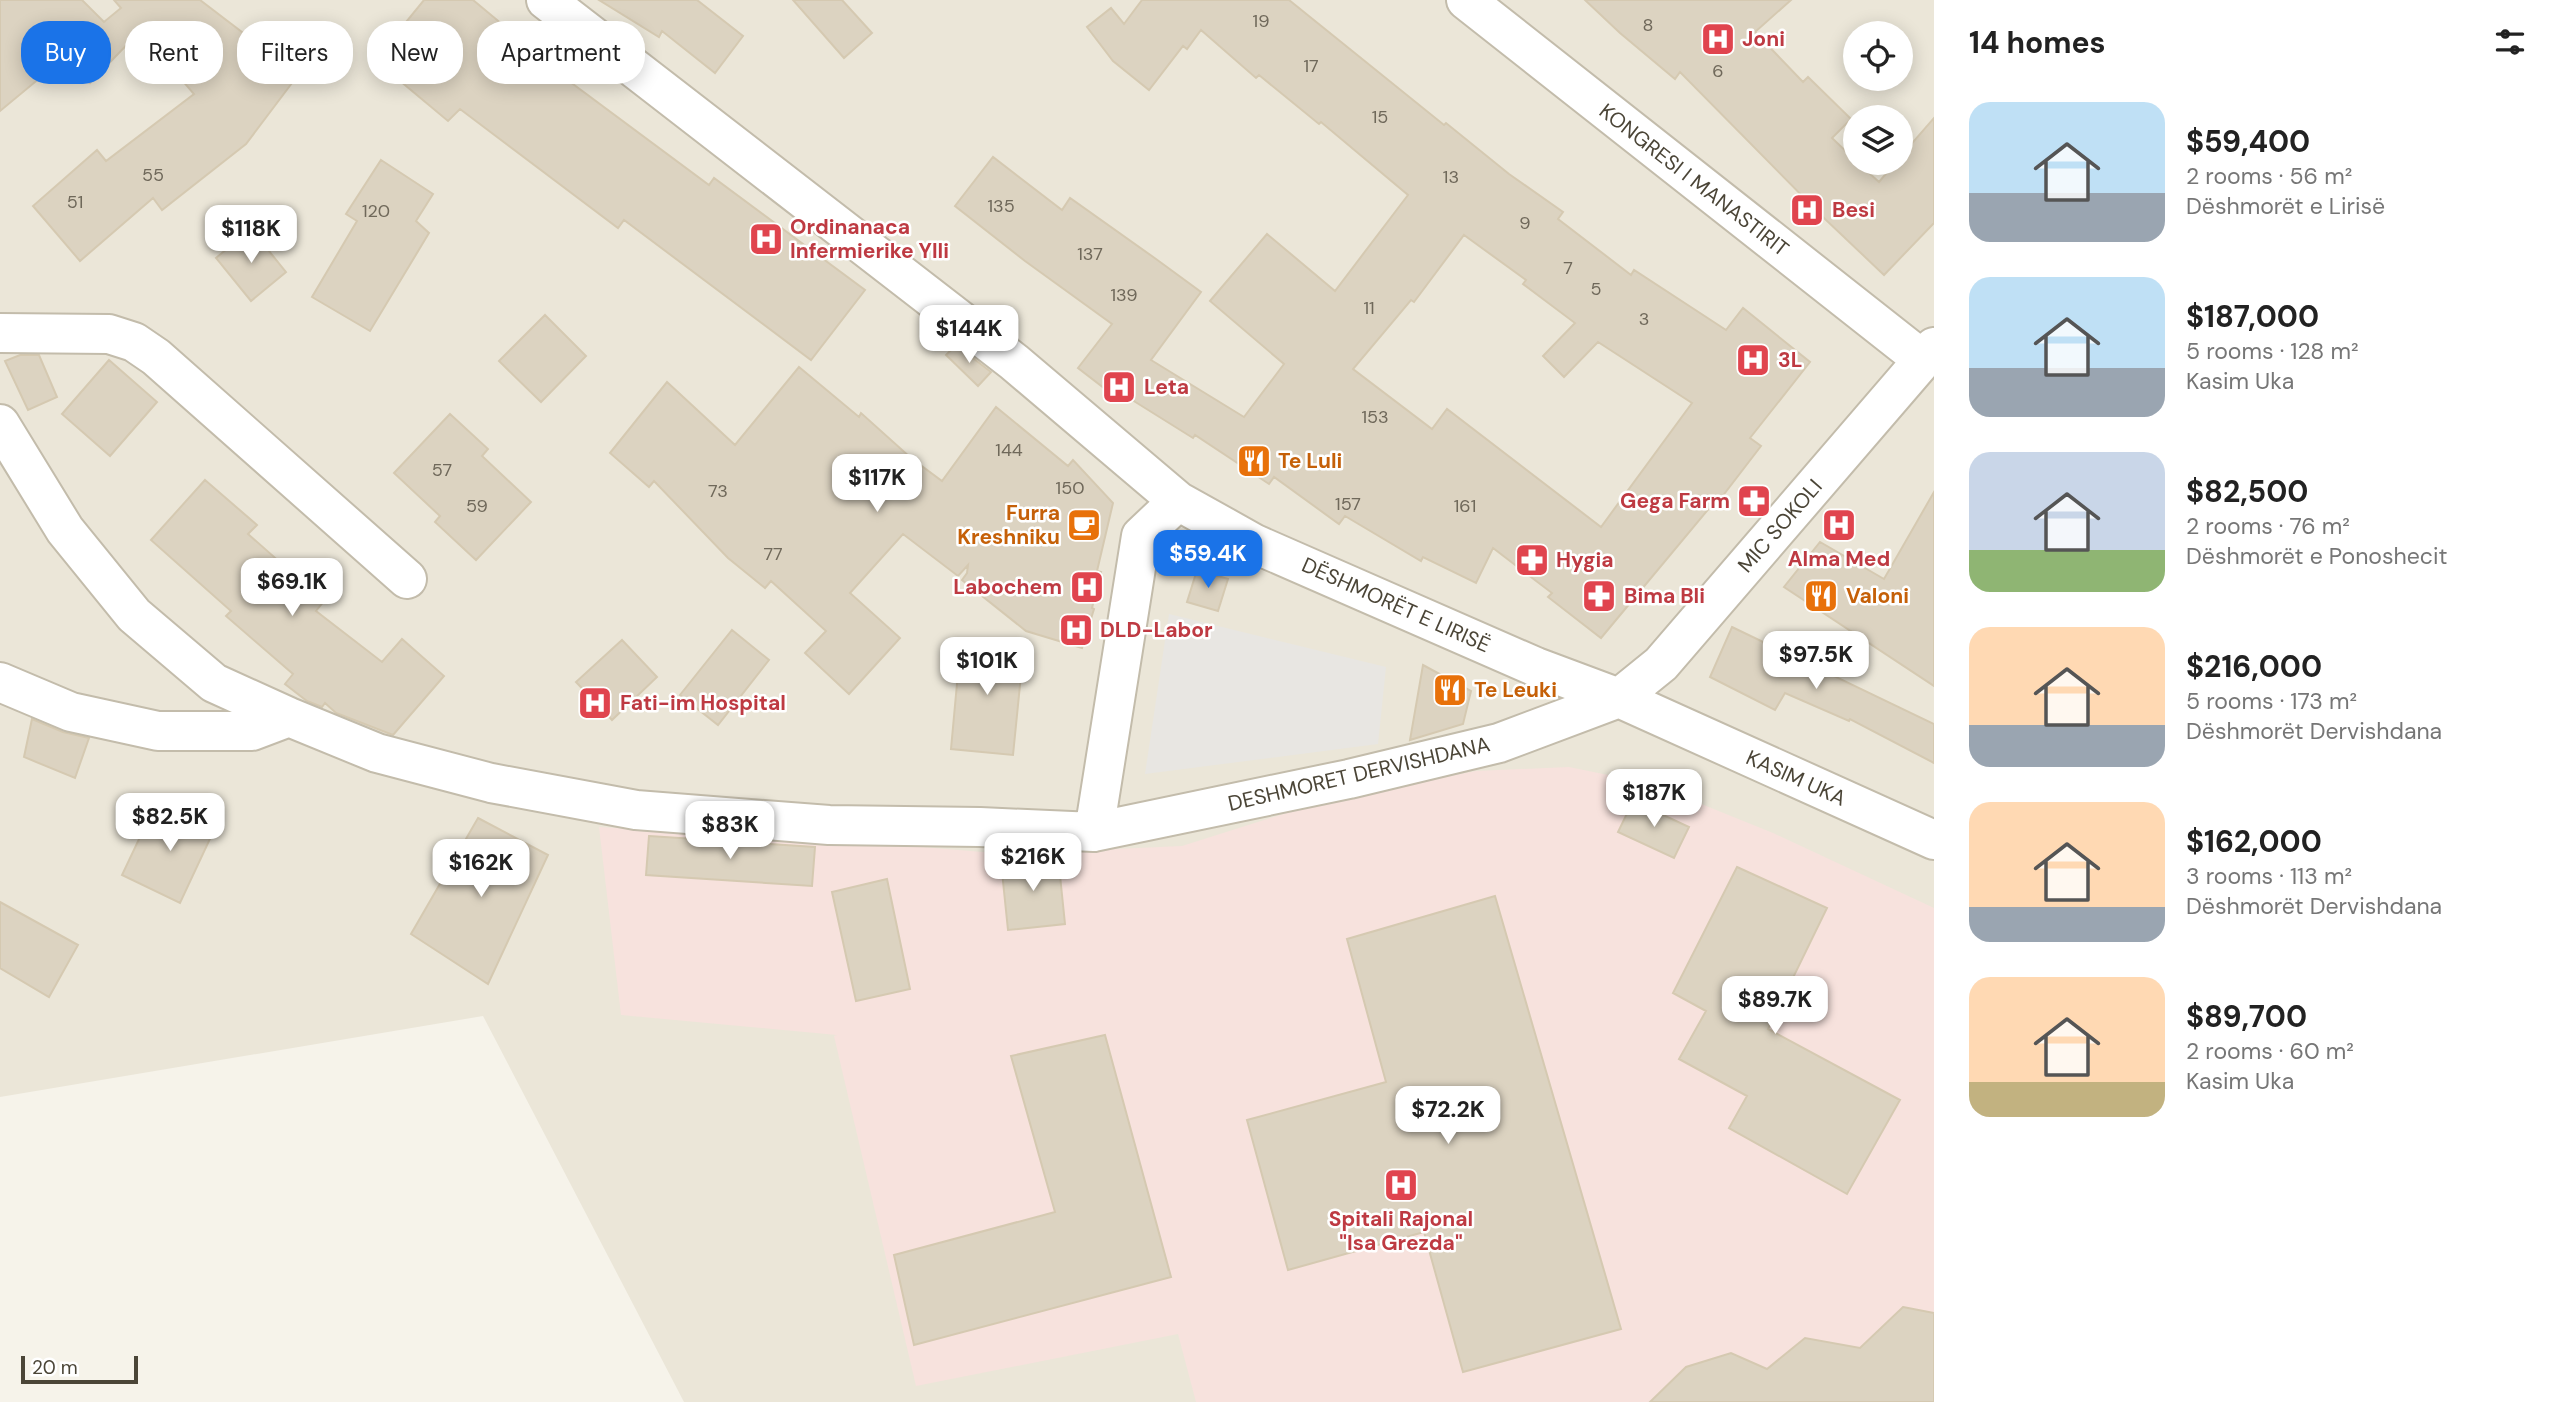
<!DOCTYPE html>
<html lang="en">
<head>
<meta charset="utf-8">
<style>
  :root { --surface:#fff; --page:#f2f2f2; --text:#222; --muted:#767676; --accent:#1a73e8 }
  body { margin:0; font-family:"DM Sans",sans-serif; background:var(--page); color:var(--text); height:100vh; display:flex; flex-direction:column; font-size:26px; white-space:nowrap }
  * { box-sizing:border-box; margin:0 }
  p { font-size:23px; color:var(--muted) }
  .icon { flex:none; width:38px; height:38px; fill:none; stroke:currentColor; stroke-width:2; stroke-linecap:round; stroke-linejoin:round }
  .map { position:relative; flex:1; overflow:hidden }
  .sheet { display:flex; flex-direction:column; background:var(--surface); width:630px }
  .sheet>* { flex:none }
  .banner { position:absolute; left:21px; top:21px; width:665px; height:63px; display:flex; gap:14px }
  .tools { position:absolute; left:1843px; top:21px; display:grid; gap:14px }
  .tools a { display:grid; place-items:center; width:70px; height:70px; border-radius:50%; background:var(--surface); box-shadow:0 4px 18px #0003; font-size:35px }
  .scale { position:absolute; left:21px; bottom:18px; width:117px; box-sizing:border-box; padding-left:7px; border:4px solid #4b4537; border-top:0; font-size:19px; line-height:24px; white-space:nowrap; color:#4b4537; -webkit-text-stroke:5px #fff; paint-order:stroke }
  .price { position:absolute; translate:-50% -60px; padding:0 16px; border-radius:14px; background:#fff; color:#222; font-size:23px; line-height:46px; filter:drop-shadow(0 2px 4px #0008) }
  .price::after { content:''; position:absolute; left:50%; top:42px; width:21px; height:16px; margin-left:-10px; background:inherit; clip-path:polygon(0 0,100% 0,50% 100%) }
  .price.current { background:var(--accent); color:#fff }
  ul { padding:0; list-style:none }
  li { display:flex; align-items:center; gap:21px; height:175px; padding:0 35px }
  li span { display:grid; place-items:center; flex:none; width:196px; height:140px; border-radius:21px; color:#555 }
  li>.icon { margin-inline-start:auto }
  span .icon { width:84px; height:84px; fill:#fffc; stroke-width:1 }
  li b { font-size:30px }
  h2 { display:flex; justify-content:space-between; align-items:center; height:84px; padding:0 35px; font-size:30px }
  .chip { padding:0 24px; border-radius:28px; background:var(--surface); box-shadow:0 4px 18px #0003; font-size:24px; line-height:63px }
  .chip.current { background:var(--accent); color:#fff }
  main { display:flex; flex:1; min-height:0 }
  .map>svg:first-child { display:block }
  .residential { fill:#ebe6d8; fill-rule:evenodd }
  .medical { fill:#f7e2dd }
  .parking { fill:#e8e6e2 }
  .building { fill:#dcd3c1; stroke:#d5c9b1; stroke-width:2; fill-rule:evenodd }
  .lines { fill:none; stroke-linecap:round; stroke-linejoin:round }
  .minor-casing { stroke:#c3bcab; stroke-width:42 }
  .minor { stroke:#fff; stroke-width:38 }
  .labels { text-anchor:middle; stroke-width:5; stroke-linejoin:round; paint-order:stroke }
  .number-label { font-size:18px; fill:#6f685a }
  .health-label { font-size:21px; font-weight:bold; fill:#be3a42; stroke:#fff; text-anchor:start }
  .street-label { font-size:21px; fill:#4b4537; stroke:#fff }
  .food-label { font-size:21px; font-weight:bold; fill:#c56008; stroke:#fff; text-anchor:start }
</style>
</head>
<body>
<main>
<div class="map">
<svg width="1934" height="1402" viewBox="0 0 1934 1402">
  <rect width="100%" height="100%" fill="#f6f3ea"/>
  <path class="residential" d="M0,0h1934v1402h-1250l-201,-386 -483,81zM1855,33h45v46h-45zM1855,117h45v46h-45z"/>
  <path class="medical" d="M1569,767l83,17 121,49 161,75v494h-738l-18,-68 -262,52 -82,-350 3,-1 -216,-20 -22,-188 262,15 146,12 175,-8 158,-50 136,-25z"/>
  <path class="parking" d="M1169,614l217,53 -8,77 -233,30z"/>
  <path class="building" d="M0,0h82l22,22 17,-14 -7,-8h86l98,75 -52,69 -84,66 -9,-12 -73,63 -47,-55 64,-56 9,11 88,-67 -54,-63 -50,52 -26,-25 -64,53z
    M424,0h49l41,34 -3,4 198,147 5,-7 151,112 -54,70 -187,-140 -6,8 -158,-119 -12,12 -73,-61z
    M599,0h98l46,36 -28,37 -53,-42 -3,6z
    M793,0h49l30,33 -28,25z
    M1142,0h147l155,125 2,-2 63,51 54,38 -5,7 73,56 3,-5 92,60 17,-22 67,54 -60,76 11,8 -43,56 -2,-2 -115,138 -53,-41 4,-4 -59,-45 -17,35 -53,-26 -2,4 -76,-45 -6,8 -65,-47 -5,7 -74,-49 -2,3 -72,-45 -4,5 -39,-30 34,-44 -87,-63 -70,-55 38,-49 69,53 8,-12 86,61 45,33 -50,68 93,57 40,-53 -74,-63 57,-67 68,57 73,-96 -87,-73 -2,2 -60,-49 -3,3 -55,-48 -14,19 -4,-3 -34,44 -36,-29 -26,-34 24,-19 13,16zM1464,235l62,45 -3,4 52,39 -32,33 21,21 34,-35 94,61 -91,124 -154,-118 -15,20 -79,-60 58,-69 3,2z
    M1585,0h206l-36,32 48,50 5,-5 43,42 -19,19 23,22v3h3l21,19 16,-19h5v-6l34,-39v105l-50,52 -59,-56 -145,-147 -5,7 -55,-46z
    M381,160l52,34 -17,27 13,12 -59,98 -58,-34 45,-76 -11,-7z
    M251,229l35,43 -35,29 -35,-43z
    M545,315l41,41 -45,46 -42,-41z
    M956,345l35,27 -13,14 -32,-31z
    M20,355h19l18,42 -29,13 -23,-49z
    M109,360l48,42 -47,54 -48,-42z
    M799,367l60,50 2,-4 50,45 31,23 54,-74 72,59 5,-6 40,43 -16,68 4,1 -9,36 2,1 -12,39 -56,-17 -64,-51 5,-7 1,-8 -10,11 -55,-42 -53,59 50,45 -51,56 -44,-41 21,-22 -55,-50 -6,7 -37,-30 -74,-77 -5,6 -39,-34 57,-71 68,63z
    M450,414l38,35 -6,7 49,46 -55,58 -41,-38 5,-6 -46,-43z
    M205,480l52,45 -9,9 76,67 -8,10 66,51 20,-23 42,37 -51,59 -57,-22 -11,-10 -3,4 -15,-6 -22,-17 8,-10 -67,-58 5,-5 -80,-71z
    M1934,492v194l-150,-99 36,-45 64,37z
    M1197,570l31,9 -10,32 -31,-9z
    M1732,627l202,97v39l-84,-44 -1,2 -64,-28 -10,17 -65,-33z
    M732,630l37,30 -51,65 -38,-30z
    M622,640l35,37 -45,43 -36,-38z
    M961,640l63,5 -11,110 -62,-6z
    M1423,665l48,26 -8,33 -53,16z
    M32,719l31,13 26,6 -14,40 -51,-21z
    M1633,801l56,26 -15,31 -56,-26z
    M172,806l44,20 -36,77 -58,-28 27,-57 14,6z
    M478,818l70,37 -60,129 -77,-50z
    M649,836l166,11 -3,39 -166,-11z
    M1058,856l7,68 -57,6 -7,-68z
    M1737,867l90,41 -59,121 132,71 -53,94 -118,-66 18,-32 -68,-37 27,-48 -33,-18z
    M887,879l23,110 -54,12 -24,-109z
    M1495,896l126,433 -158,43 -39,-140 -136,38 -41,-150 139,-38 -39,-143z
    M0,902l78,43 -29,52 -49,-29z
    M1105,1035l66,242 -257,68 -20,-90 161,-43 -44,-156z
    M1903,1307l31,6v89h-284l36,-35 45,-14 36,16 38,-31 55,10z"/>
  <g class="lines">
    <g class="minor-casing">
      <path id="minor" d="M546,0l468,362 164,139 77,43 281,123 83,31 315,142
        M1466,0l457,360
        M0,333l109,1 25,8 22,15 251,222
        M0,424l65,106 69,85 80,68 75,34 88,36 114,30 145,27 193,15 151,2 114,5 255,-53 150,-36 120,-45 42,-34 273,-317
        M0,682l71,30 87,19h94l37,-14
        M1094,832l47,-296 37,-35"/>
    </g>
    <use href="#minor" class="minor"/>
  </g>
  <defs>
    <g id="hospital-square" transform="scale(1.75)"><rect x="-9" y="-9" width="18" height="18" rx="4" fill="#e0444e" stroke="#fff"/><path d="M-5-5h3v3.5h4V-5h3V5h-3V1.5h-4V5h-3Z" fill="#fff"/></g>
    <g id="restaurant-square" transform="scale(1.75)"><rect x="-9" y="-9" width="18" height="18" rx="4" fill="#e8710a" stroke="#fff"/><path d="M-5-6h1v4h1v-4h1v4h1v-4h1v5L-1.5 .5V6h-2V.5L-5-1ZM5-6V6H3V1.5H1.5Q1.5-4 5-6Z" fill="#fff"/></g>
    <g id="pharmacy-square" transform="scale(1.75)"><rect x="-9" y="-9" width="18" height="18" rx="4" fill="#e0444e" stroke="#fff"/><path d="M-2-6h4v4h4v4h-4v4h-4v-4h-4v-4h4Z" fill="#fff"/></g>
    <g id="cafe-square" transform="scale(1.75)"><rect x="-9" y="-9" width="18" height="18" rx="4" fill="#e8710a" stroke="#fff"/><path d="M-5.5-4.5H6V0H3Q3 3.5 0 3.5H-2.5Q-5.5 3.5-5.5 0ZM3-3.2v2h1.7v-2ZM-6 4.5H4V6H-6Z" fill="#fff"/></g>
  </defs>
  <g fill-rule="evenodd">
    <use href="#hospital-square" x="1718" y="39"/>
    <use href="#hospital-square" x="1807" y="210"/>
    <use href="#hospital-square" x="766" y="239"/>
    <use href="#hospital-square" x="1753" y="360"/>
    <use href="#hospital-square" x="1119" y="387"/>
    <use href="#restaurant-square" x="1254" y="461"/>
    <use href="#pharmacy-square" x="1754" y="501"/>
    <use href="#cafe-square" x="1084" y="525"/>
    <use href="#hospital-square" x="1839" y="525"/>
    <use href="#pharmacy-square" x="1532" y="560"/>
    <use href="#hospital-square" x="1087" y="587"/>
    <use href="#pharmacy-square" x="1599" y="596"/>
    <use href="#restaurant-square" x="1821" y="596"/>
    <use href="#hospital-square" x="1076" y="630"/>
    <use href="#restaurant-square" x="1450" y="690"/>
    <use href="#hospital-square" x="595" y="703"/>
    <use href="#hospital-square" x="1401" y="1185"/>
  </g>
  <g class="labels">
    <g class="number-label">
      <text x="1261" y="27">19</text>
      <text x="1648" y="31">8</text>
      <text x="1311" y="72">17</text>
      <text x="1718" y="77">6</text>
      <text x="1380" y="123">15</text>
      <text x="153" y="181">55</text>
      <text x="1451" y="183">13</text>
      <text x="75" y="208">51</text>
      <text x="1001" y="212">135</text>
      <text x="376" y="217">120</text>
      <text x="1525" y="229">9</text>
      <text x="1090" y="260">137</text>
      <text x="1568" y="274">7</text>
      <text x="1596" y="295">5</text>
      <text x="1124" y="301">139</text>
      <text x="1369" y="314">11</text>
      <text x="1644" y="325">3</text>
      <text x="1375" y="423">153</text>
      <text x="1009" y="456">144</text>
      <text x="442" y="476">57</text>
      <text x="1070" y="494">150</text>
      <text x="718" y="497">73</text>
      <text x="1348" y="510">157</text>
      <text x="477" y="512">59</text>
      <text x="1465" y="512">161</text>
      <text x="773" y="560">77</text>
    </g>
    <g class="health-label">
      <text x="1742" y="46">Joni</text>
      <text x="1832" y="217">Besi</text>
      <text x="790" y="234">Ordinanaca<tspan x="790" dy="24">Infermierike Ylli</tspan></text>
      <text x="1778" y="367">3L</text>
      <text x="1144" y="394">Leta</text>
      <text x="1730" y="508" text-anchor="end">Gega Farm</text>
      <text x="1839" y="566" text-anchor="middle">Alma Med</text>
      <text x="1556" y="567">Hygia</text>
      <text x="1062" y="594" text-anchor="end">Labochem</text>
      <text x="1624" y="603">Bima Bli</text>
      <text x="1100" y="637">DLD-Labor</text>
      <text x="620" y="710">Fati-im Hospital</text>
      <text x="1401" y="1226" text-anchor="middle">Spitali Rajonal<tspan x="1401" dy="24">"Isa Grezda"</tspan></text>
    </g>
    <g class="street-label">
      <text transform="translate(1694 180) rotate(38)" y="7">KONGRESI I MANASTIRIT</text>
      <text transform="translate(1780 526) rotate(-49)" y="7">MIC SOKOLI</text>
      <text transform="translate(1396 605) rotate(24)" y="7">DËSHMORËT E LIRISË</text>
      <text transform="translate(1359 774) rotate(-13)" y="7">DESHMORET DERVISHDANA</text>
      <text transform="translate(1796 778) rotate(24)" y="7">KASIM UKA</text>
    </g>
    <g class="food-label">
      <text x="1278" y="468">Te Luli</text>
      <text x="1060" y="520" text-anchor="end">Furra<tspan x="1060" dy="24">Kreshniku</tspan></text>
      <text x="1846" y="603">Valoni</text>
      <text x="1474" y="697">Te Leuki</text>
    </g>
  </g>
</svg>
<div class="tools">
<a><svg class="icon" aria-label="locate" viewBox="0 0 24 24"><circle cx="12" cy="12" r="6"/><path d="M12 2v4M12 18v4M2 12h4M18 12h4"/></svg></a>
<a><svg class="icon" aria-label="layers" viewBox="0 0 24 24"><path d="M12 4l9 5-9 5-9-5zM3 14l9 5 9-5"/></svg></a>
</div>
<div class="scale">20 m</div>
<b class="price" style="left:251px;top:265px">$118K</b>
<b class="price" style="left:969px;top:365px">$144K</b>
<b class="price" style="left:877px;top:514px">$117K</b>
<b class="price current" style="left:1208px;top:590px">$59.4K</b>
<b class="price" style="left:292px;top:618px">$69.1K</b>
<b class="price" style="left:1816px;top:691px">$97.5K</b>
<b class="price" style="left:987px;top:697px">$101K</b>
<b class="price" style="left:1654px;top:829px">$187K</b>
<b class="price" style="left:170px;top:853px">$82.5K</b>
<b class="price" style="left:730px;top:861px">$83K</b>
<b class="price" style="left:1033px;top:893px">$216K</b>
<b class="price" style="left:481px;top:899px">$162K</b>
<b class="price" style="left:1775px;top:1036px">$89.7K</b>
<b class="price" style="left:1448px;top:1146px">$72.2K</b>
<div class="banner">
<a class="chip current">Buy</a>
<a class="chip">Rent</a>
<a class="chip">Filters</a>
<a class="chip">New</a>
<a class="chip">Apartment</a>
</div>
</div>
<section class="sheet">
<h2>14 homes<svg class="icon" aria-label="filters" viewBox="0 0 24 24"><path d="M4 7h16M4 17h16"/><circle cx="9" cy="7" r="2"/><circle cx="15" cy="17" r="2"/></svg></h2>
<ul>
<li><span style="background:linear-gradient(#bfe0f5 65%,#9aa5b1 0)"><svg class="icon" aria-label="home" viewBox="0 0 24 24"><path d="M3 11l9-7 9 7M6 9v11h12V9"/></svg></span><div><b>$59,400</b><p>2 rooms · 56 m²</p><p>Dëshmorët e Lirisë</p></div></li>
<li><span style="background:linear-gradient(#bfe0f5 65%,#9aa5b1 0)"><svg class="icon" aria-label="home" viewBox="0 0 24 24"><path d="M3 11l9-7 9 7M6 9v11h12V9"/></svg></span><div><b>$187,000</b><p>5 rooms · 128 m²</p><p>Kasim Uka</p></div></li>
<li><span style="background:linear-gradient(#c9d6e8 70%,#8fb573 0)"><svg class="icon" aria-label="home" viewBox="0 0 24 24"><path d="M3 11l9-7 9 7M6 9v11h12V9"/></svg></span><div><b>$82,500</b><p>2 rooms · 76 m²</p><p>Dëshmorët e Ponoshecit</p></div></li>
<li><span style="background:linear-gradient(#ffd9b3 70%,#9aa5b1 0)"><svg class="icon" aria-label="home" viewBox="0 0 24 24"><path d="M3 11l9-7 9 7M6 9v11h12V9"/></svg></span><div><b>$216,000</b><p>5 rooms · 173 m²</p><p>Dëshmorët Dervishdana</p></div></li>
<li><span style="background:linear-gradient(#ffd9b3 75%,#9aa5b1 0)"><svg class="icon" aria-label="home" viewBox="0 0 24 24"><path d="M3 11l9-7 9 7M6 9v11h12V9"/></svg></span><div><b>$162,000</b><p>3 rooms · 113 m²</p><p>Dëshmorët Dervishdana</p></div></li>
<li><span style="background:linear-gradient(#ffd9b3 75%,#c2b280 0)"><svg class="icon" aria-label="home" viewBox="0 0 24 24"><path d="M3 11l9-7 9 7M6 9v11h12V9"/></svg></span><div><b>$89,700</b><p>2 rooms · 60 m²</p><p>Kasim Uka</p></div></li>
</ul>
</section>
</main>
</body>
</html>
